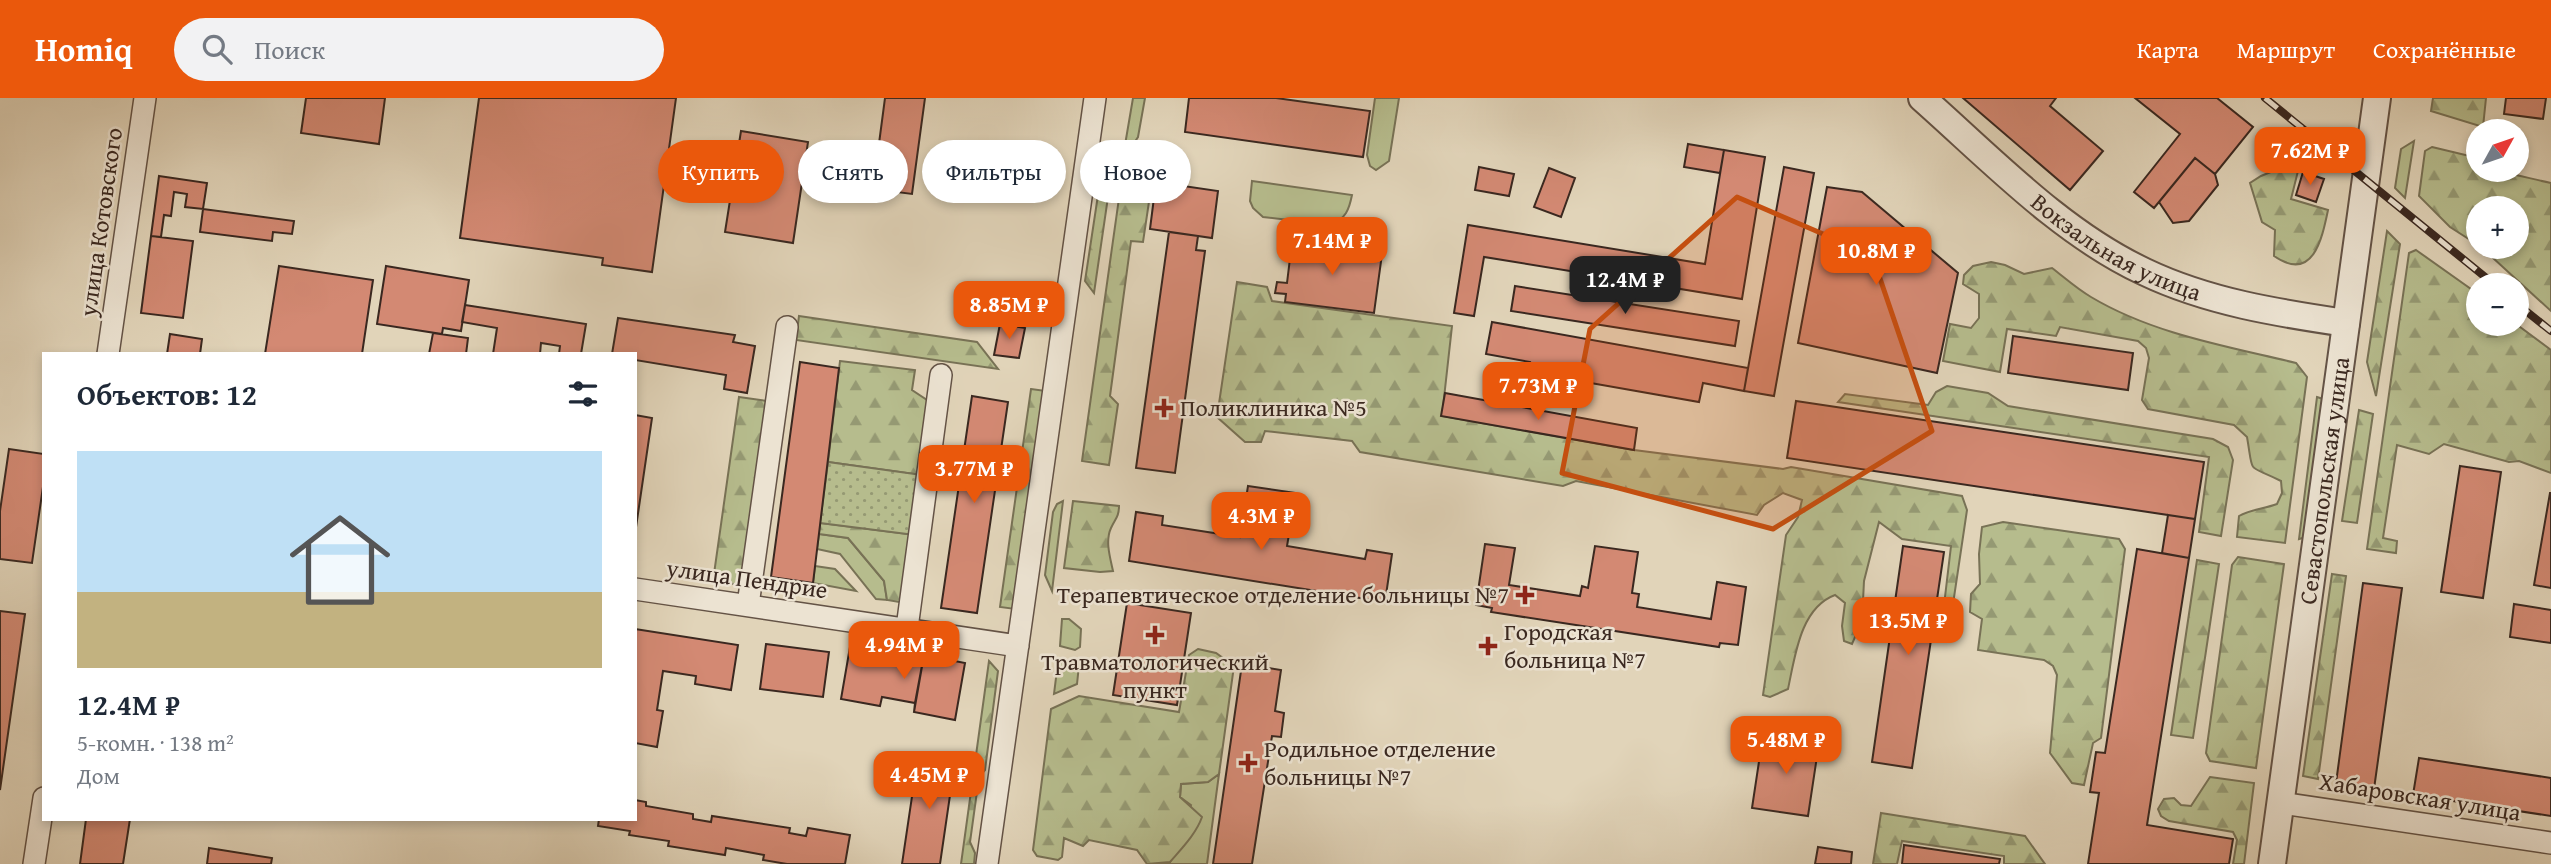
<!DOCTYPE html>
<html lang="ru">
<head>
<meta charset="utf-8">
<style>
  :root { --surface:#fff; --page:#f2f2f3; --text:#1f2937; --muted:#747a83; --accent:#ea580c }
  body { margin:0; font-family:"Gentium Book Plus",serif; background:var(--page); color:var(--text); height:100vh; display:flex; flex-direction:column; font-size:26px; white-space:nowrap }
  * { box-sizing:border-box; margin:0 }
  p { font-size:23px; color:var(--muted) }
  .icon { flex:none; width:38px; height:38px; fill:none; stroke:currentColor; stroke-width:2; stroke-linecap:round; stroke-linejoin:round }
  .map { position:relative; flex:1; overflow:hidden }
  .drawer { position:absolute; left:42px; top:254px; width:595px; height:469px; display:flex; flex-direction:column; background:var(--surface); border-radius:0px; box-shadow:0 4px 10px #0003 }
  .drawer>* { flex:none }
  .banner { position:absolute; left:658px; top:42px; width:665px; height:63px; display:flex; gap:14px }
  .needle { width:46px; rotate:50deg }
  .buttons { position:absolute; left:2466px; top:21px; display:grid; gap:14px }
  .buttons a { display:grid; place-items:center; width:63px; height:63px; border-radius:50%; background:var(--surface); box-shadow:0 4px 10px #0003; font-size:35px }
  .price { position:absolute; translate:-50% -60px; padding:0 16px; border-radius:14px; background:var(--accent); color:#fff; font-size:23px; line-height:46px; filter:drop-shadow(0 2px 4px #0008) }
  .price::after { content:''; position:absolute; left:50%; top:42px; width:21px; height:16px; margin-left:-10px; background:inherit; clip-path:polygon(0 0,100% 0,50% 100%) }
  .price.on { background:#222; color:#fff }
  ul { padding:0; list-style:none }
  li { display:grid; align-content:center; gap:14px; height:371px; padding:0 35px }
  li span { display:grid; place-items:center; height:217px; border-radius:0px; color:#555 }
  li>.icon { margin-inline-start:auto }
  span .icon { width:126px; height:126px; fill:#fffc; stroke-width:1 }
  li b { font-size:30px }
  h2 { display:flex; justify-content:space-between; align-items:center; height:84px; padding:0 35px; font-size:30px }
  .pill { padding:0 24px; border-radius:32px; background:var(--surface); box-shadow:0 4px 10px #0003; font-size:24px; line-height:63px }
  .pill.on { background:var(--accent); color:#fff }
  header { display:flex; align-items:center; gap:42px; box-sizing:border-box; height:98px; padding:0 35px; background:var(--accent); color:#fff }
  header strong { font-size:33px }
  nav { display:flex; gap:38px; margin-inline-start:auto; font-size:24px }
  .search { width:490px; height:63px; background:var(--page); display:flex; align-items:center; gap:18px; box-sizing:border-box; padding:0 24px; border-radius:38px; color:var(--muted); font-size:26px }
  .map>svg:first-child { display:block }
  .green { fill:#b6bc8d; stroke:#787256; stroke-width:2 }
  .forest { fill:url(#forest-firs); stroke:#787256; stroke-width:2 }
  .park { fill:url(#park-dots); stroke:#787256; stroke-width:2 }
  .building { fill:#d38973; stroke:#3a2820; stroke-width:2 }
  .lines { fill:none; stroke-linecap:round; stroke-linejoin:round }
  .minor-casing { stroke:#645346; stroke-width:24 }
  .tertiary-casing { stroke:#645346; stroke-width:30 }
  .minor { stroke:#ece3d2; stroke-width:21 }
  .tertiary { stroke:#ece3d2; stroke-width:26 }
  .rail-casing { stroke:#3a2820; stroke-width:8 }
  .rail { stroke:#ece3d2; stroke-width:5; stroke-dasharray:16; stroke-linecap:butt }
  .marked { fill:#c54f10; fill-opacity:0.2; stroke:#c54f10; stroke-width:5; stroke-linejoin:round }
  .poi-dot { fill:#8f2418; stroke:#ece3d2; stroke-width:2.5 }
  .labels { text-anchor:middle; stroke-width:5; stroke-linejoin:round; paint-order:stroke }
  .street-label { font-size:24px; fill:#3a2820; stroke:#ece3d2 }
  .poi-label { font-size:24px; fill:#3a2820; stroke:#ece3d2; text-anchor:start }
</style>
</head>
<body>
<header>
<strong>Homiq</strong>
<div class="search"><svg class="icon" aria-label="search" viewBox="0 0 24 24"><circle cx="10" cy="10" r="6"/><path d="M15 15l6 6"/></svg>Поиск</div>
<nav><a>Карта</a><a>Маршрут</a><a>Сохранённые</a></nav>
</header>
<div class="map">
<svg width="2551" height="766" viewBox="0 0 2551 766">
  <defs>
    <pattern id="forest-firs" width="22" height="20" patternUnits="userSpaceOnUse" patternTransform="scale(1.75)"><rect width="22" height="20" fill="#b6bc8d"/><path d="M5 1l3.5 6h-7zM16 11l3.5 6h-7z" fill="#959973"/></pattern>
    <pattern id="park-dots" width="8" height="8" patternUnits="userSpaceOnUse" patternTransform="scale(1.75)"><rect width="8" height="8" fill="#b6bc8d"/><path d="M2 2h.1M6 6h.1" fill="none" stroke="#959973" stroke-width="1.8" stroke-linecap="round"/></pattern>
  </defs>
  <rect width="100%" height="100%" fill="#e1d4b9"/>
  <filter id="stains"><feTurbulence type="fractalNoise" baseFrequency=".00286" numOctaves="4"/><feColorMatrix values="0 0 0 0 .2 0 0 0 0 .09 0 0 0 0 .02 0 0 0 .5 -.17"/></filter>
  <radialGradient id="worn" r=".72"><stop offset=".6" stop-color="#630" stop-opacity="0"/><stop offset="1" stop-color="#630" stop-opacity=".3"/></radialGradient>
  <path class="green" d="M1133,0h12l-7,39 -4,6 -9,2z
    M1375,0h24l-10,63 -13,9 -6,-4 -3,-11z
    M2414,43l-9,57 -10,-10 6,-39z
    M1252,83l100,14c-3,15 -6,23 -21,30l-68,-8 -10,-9 -3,-7z
    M2317,299l15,5 -19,133 -14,4z
    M1063,403l-11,90 -7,-16 8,-63 4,-8z
    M819,436l29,4 36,43 3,19 -11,-1 -36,-45 -23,-5z
    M815,468l20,3 21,22 -43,-8z
    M1062,521h7l12,10 -1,18 -5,3 -15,-4z
    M1058,564l21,3 -2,19 -23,10z
    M1219,676l-12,90h-60l23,-2 21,-57 -11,-8 1,-13 27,-2z"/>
  <path class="forest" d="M2433,0h53l-3,29 -52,-16z
    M2432,49l46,11v12c25,0 48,8 73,13v128l-70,-64h35v-39h-38v37l-28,-18 -31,-31 6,-45z
    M2278,71l20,2 -7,28 37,11c-6,29 -15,73 -54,46l1,-26 -13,-8 -12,-39 11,-7z
    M1120,93l30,4 -7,47 -12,-1 -21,155 8,8 -9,61 -27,-4z
    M1098,97l10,2 -14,96 -9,-12z
    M2387,133l13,13 -24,152 -9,-34z
    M2416,152l62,44v30h38l35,26v123l-32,-12 -10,1 -65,-18 -15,10 -32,-9 -14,93 14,3 -1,12 -29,-4 42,-296z
    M1991,164l14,3 19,9 28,-6c13,10 25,21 39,29 62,37 135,49 205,66l11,14 -22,166 -48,-6 2,-21c12,-7 25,-7 38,-12l5,-11 -1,-12c-35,-18 -27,-4 -34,-44l-13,-12 -86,-16 -6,-9 7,-42 -3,-10 -8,-7 -78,-14 -4,9 -49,-7 -7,43 -57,-11 7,-37 21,4 8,-10v-24l-16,-10 1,-9 9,-9z
    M1237,184l30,5 5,14 180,25 -10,90 192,34 149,19 8,-2 171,29 5,14 -18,121h-8l10,-85 -49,-7 -23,-17 -15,59 -2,40 -10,23 -8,-3 -2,-15 3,-23 -10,-8c-35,13 -40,62 -47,94l-18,8 -7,-2 23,-160 12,-18 4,-17 -19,-7 -19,12 -7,10 -181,-34 -13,5 -203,-34 -8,-11 -87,-10 -4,11h-16l-28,-25z
    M799,218l178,26 21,27 -202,-29z
    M840,263l75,9 -3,20 21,14 -11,71 -94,-13z
    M1947,288l41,7 20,13 205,33 15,8 5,13 -12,76 -22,-4 10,-75 -371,-55 7,-8 83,11 8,-13z
    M1031,291l15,2 -31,218 -15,-2z
    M739,299l28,4 -26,184 -28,-4z
    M2359,312l14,4 -16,109 -15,-2z
    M1073,403l46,5c0,11 -4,13 -8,22 -6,13 -1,29 2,43l-13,1 -36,-4z
    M2003,424l116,17 6,10 -24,189 -8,5 -9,42 -12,-2 -22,-30 7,-78 -4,-9 -9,-6 -66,-10 4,-31 -12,-7 1,-18 9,-10 -1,-30 3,-27z
    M820,425l95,12 -9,68 -19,-3 -3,-19 -36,-43 -29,-4z
    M2238,459l46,7 -28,204 -46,-7 -4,-8 26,-188z
    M2197,462l22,4 -26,174 -22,-3z
    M2332,476l14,2 -28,203 -15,-3z
    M1198,551l18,4 18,13 -15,108 -11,8 -27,2 -1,13 22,20c-6,17 -20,31 -32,45l-23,2 -10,-14 -48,-10 -6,6 -19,-8 -2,19 -4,3 -21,-4 -4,-6 18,-141 28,-13 100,16 10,-57z
    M989,563l9,10 -13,99 -6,7 -9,65 5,11 -1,11h-13z
    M2210,679l44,6 -10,81h-11l4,-24 -4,-8 -64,-11 -8,-5 -3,-7 6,-10 10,-1 7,7 10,1z
    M1881,715l144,23 20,28h-41v-8l-102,-15 -5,23h-24z"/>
  <path class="park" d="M828,364l94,13 -7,60 -95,-12z"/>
  <path class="building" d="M306,0h79l-6,46 -78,-11z
    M479,0h197l-24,174 -50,-7 1,-7 -143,-20z
    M885,0h40l-13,96 -39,-5z
    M1189,0h87l94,13 -7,46 -178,-25z
    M1963,0h93l-6,8 53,45 -33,39z
    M2135,0h82l36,29 -38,47 -20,-16 -41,50 -20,-16 46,-58z
    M2506,0h40l-3,21 -39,-5z
    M741,33l67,11 -15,101 -68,-11z
    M1688,46l36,6 -4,23 -36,-6z
    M1724,52l41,7 -23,142 -258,-42 -10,59 -20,-3 14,-88 237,39z
    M2195,60l20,16 3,11 -29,36 -16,2 -14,-21z
    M1479,69l35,7 -5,22 -34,-6z
    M1784,69l30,6 -40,223 -30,-5z
    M1549,70l26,10 -14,39 -27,-10z
    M2303,74l21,7 -8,23 -20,-7z
    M159,78l48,7 -4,26 -18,-2 2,-13 -13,-2 -3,24 -7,-1 -3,22 -10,-1z
    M1156,84l62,9 -6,47 -62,-9z
    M1827,89l35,5 96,81 -21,100 -139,-30z
    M203,111l91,12 -2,13 -19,-2 -1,9 -72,-9z
    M1169,134l29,4 -2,14 9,1 -30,222 -39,-5z
    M1340,137l10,1 -1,14 33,4 -8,59 -89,-11 1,-8 -11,-1 2,-11 10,1 5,-41 46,6z
    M151,138l42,5 -10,77 -42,-5z
    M279,168l94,14 -11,74h-97z
    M386,168l83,14 -8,51 -18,-3 -1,6 -65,-10z
    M1515,188l224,35 -4,25 -224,-35z
    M465,207l121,19 -5,30h-22l1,-8 -19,-3 -1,11h-47l4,-26 -35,-6z
    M618,220l117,17 -2,7 22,4 -8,47 -23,-4 2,-14 -91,-15v-6h-23z
    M1492,224l256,46 -4,23 -41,-8 -4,19 -171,-30 2,-10 -44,-8z
    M1000,226l25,4 -6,30 -25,-3z
    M433,235l35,5 -2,16h-37z
    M170,236l32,5 -2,15h-33z
    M2013,238l120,17 -5,37 -120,-17z
    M800,264l39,6 -26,215 -42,-6z
    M1445,295l192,35 -3,22 -193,-34z
    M972,298l36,6 -31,211 -36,-5z
    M1796,303l408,61 -9,57 -408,-61z
    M635,317l17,3 -17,116z
    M9,351l35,5v26l-12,83 -32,-4v-48z
    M2460,368l41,6 -18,126 -42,-6z
    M1248,388l48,7 -9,53 78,13 2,-9 25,4 -7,48 -256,-41 7,-49 27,4 -1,9 78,12z
    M2550,395h1v95l-17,-3z
    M2168,417l27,4 -6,39 -27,-5z
    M1485,446l30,4 -6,37 71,11 2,-10 6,2 7,-42 43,6 -6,41 7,1 -2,13 74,12 6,-37 29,5 -8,58 -18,-2 -1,4 -228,-35 1,-4 -16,-3z
    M1903,448l41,6 -32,216 -40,-6z
    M2137,451l52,9 -42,267 86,14 -4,25h-141l11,-71 -9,-1 6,-40 9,1z
    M2363,485l39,5 -28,201 -38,-6z
    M1127,505l64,10 -14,92 -64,-10z
    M2514,506l37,6v33l-41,-6z
    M0,513l25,3 -25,176z
    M635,531l103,16 -7,45 -36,-6 1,-8 -33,-5 -6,39 6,1 -6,36 -22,-4z
    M766,546l63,8 -6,45 -63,-8z
    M850,549l73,13 -8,43 -33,-6 -2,9 -39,-7z
    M850,549l73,13 1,-5 41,8 -10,57 -41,-8 1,-9 -33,-6 -2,9 -39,-7z
    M924,557l41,8 -10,57 -41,-8z
    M1242,566l39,6 -6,41 9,2 -3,24 -9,-1 -20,128h-39z
    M1763,637l56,8 -11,73 -56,-8z
    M918,658l37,5 -15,103h-38z
    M2419,660l132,20v38l-138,-21z
    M635,702l11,2v4l47,8v5l18,3 1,-6 78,12 -1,5 17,3 2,-8 42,7 -5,29h-58l-24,-4 1,-5 -38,-7 -1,7 -57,-9 1,-5 -40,-6 1,-4 -32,-5 1,-7h36z
    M86,721h44l-7,45h-43z
    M1904,747l96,14 -1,5h-97z
    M1818,749l34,5 -1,12h-36z
    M209,750l63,10 -1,6h-64z"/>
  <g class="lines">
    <g class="minor-casing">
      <path id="minor" d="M108,256l37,-256
        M635,491l383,57
        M748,507l39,-278
        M907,530l34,-253
        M2281,705l270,40
        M34,766l10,-66
        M987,766l108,-766"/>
    </g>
    <g class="tertiary-casing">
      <g id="tertiary">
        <path id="s1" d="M1922,0c69,61 139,135 223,174 63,30 133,41 201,51"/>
        <path id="s2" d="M2272,766l105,-766"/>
      </g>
    </g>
    <use href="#minor" class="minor"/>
    <use href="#tertiary" class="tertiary"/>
    <g class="rail-casing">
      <path id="rail" d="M2265,0l230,187
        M2516,205l35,28"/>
    </g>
    <use href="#rail" class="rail"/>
  </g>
  <path class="marked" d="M1737,99l135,58 60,176 -159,98 -211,-56 28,-144z"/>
  <g class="poi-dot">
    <path d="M1160.5 299.5h7v7h7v7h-7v7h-7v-7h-7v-7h7z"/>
    <path d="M1521.5 486.5h7v7h7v7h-7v7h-7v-7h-7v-7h7z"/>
    <path d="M1151.5 526.5h7v7h7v7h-7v7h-7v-7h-7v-7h7z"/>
    <path d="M1484.5 537.5h7v7h7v7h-7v7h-7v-7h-7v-7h7z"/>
    <path d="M1244.5 654.5h7v7h7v7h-7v7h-7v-7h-7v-7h7z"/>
  </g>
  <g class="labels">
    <g class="street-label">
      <text transform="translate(101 124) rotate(-82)" y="8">улица Котовского</text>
      <text dy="8" stroke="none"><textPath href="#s1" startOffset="247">Вокзальная улица</textPath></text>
      <text dy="8" stroke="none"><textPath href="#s2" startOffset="387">Севастопольская улица</textPath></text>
      <text transform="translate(747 481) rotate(8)" y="8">улица Пендрие</text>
      <text transform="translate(2420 699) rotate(9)" y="8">Хабаровская улица</text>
    </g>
    <g class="poi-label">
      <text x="1180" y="318">Поликлиника №5</text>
      <text x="1509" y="505" text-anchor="end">Терапевтическое отделение больницы №7</text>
      <text x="1504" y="542">Городская<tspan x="1504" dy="28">больница №7</tspan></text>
      <text x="1155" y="572" text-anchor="middle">Травматологический<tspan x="1155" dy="28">пункт</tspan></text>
      <text x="1264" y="659">Родильное отделение<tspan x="1264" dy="28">больницы №7</tspan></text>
    </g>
  </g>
  <rect width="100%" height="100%" filter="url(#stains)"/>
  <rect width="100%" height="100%" fill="url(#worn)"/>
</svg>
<div class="buttons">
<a><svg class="needle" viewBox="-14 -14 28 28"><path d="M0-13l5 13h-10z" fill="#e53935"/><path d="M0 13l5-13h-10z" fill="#747a83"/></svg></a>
<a>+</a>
<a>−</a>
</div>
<b class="price" style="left:2310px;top:89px">7.62M ₽</b>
<b class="price" style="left:1332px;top:179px">7.14M ₽</b>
<b class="price" style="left:1876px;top:189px">10.8M ₽</b>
<b class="price on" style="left:1625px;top:218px">12.4M ₽</b>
<b class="price" style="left:1009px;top:243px">8.85M ₽</b>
<b class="price" style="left:1538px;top:324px">7.73M ₽</b>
<b class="price" style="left:974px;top:407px">3.77M ₽</b>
<b class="price" style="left:1261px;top:454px">4.3M ₽</b>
<b class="price" style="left:1908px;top:559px">13.5M ₽</b>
<b class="price" style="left:904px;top:583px">4.94M ₽</b>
<b class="price" style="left:1786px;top:678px">5.48M ₽</b>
<b class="price" style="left:929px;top:713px">4.45M ₽</b>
<div class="banner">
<a class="pill on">Купить</a>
<a class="pill">Снять</a>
<a class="pill">Фильтры</a>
<a class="pill">Новое</a>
</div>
<section class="drawer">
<h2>Объектов: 12<svg class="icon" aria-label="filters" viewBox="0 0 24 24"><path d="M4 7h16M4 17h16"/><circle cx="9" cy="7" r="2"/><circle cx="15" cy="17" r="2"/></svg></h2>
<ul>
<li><span style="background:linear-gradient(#bfe0f5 65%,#c2b280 0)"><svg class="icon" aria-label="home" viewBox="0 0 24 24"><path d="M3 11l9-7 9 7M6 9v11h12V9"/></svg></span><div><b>12.4M ₽</b><p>5-комн. · 138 m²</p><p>Дом</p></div></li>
</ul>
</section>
</div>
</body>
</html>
